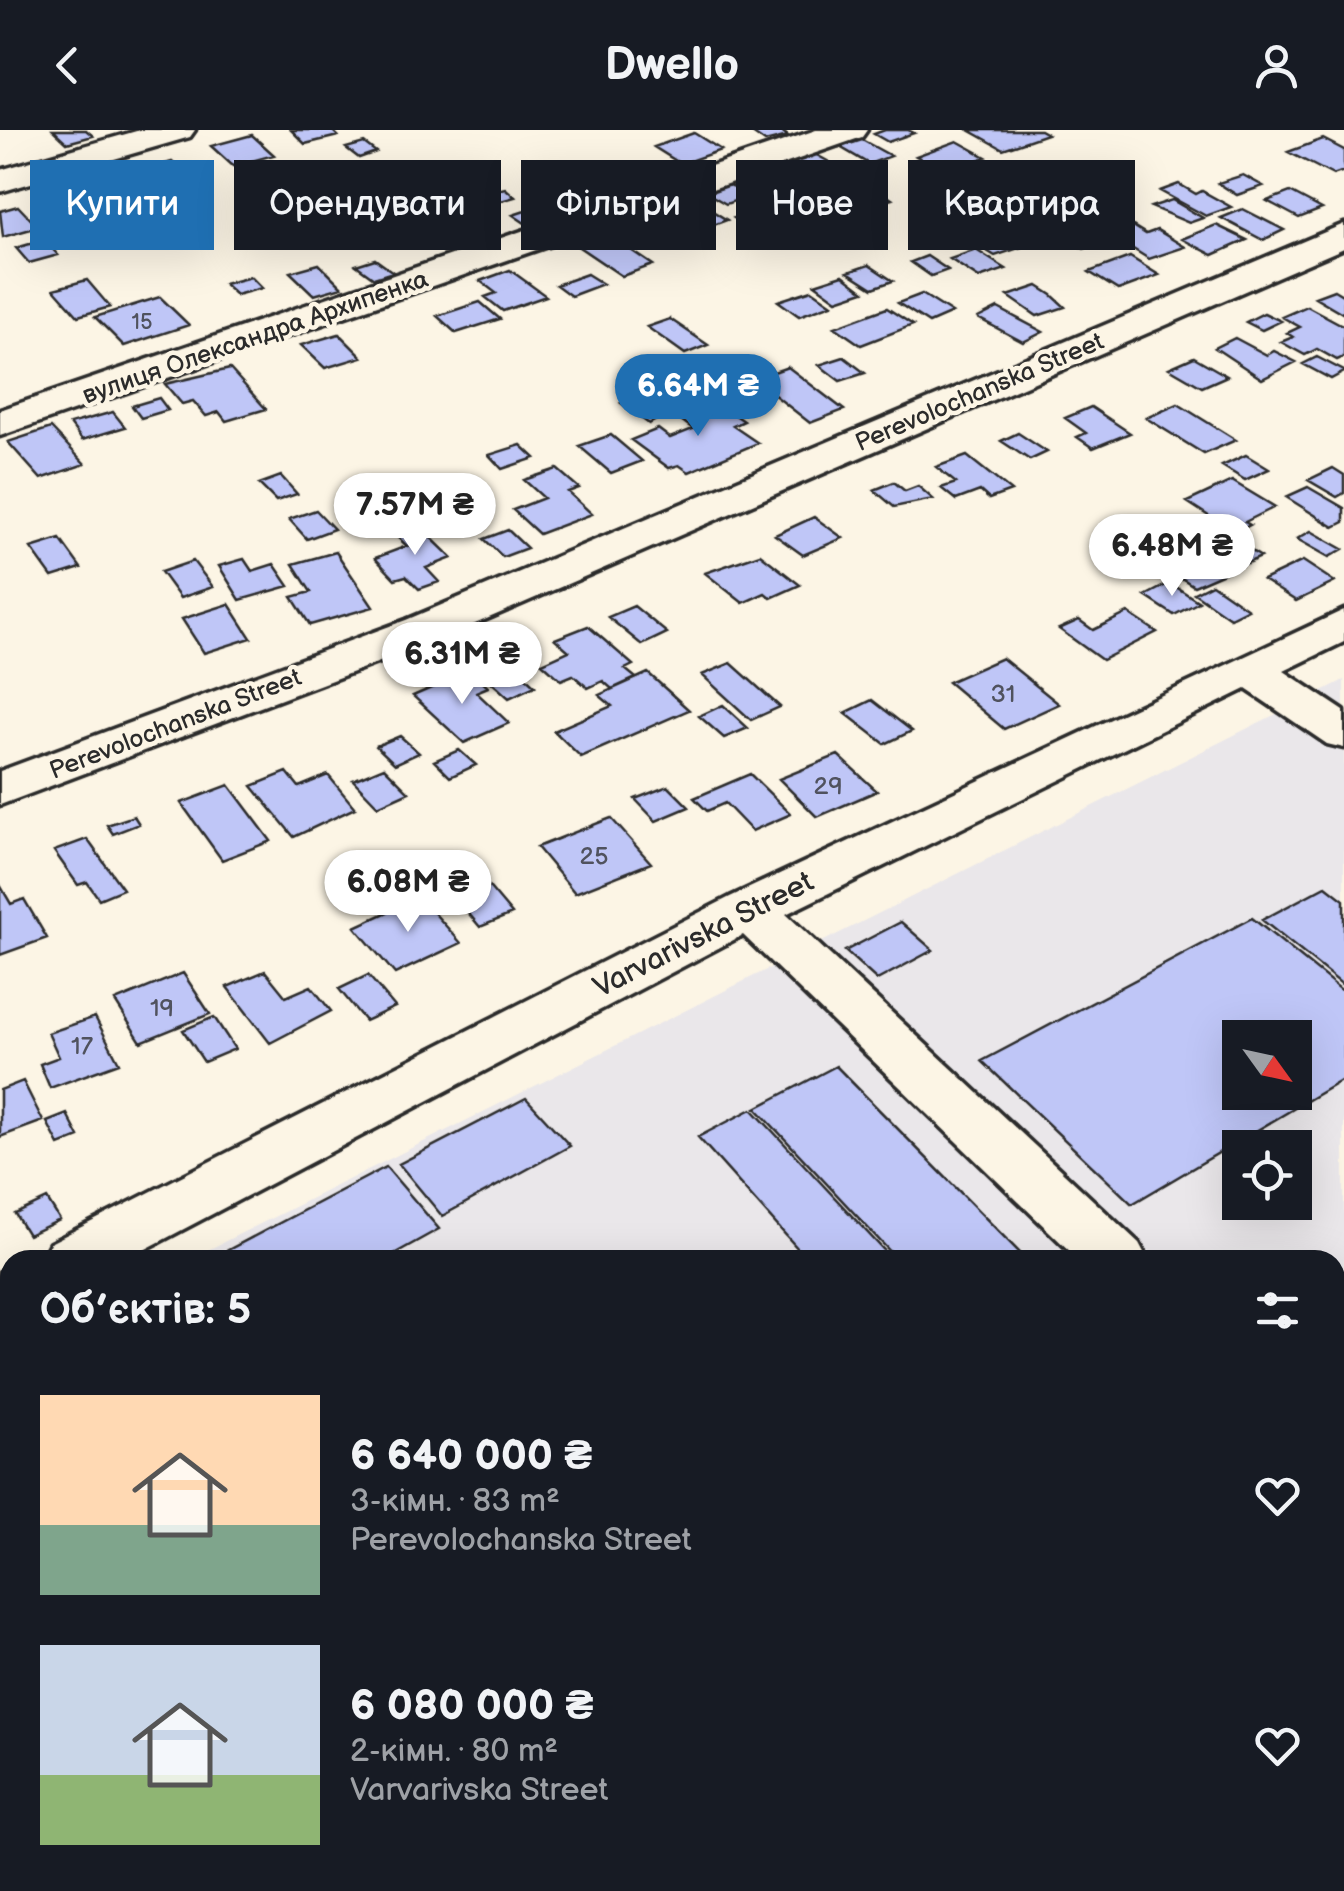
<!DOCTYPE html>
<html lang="uk">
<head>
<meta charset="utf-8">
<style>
  :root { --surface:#171b24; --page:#20242c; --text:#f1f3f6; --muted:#9ea1a6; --accent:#1f6fb2 }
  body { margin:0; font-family:"Balsamiq Sans",sans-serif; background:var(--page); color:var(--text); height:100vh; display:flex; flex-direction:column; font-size:38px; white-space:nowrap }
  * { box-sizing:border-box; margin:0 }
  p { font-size:32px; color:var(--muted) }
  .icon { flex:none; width:55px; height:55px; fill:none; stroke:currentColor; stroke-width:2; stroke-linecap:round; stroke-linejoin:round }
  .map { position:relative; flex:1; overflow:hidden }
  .details { position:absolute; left:0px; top:1120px; width:1345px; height:642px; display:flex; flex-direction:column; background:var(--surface); border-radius:30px 30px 0 0; box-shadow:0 10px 40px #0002 }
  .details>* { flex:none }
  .guide { position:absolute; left:30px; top:30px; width:1285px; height:90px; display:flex; gap:20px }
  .needle { width:65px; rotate:123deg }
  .buttons { position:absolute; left:1222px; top:890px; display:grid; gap:20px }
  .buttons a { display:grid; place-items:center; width:90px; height:90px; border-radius:0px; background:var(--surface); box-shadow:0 10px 40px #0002; font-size:50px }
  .price { position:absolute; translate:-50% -85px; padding:0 22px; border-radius:35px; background:#fff; color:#222; font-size:32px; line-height:65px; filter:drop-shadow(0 2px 5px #0008) }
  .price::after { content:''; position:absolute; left:50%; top:60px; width:30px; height:22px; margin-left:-15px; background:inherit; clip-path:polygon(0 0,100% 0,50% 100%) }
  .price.active { background:var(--accent); color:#fff }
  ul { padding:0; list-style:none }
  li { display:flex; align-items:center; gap:30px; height:250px; padding:0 40px }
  li span { display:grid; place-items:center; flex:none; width:280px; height:200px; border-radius:0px; color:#555 }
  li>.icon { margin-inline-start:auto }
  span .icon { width:120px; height:120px; fill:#fffc; stroke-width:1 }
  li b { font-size:42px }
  h2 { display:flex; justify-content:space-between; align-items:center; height:120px; padding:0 40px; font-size:42px }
  .tag { padding:0 35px; border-radius:0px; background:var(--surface); box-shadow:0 10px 40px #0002; font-size:35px; line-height:90px }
  .tag.active { background:var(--accent); color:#fff }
  header { display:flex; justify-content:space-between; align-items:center; height:130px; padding:0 40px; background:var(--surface); font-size:45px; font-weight:700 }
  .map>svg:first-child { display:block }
  .built { fill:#eae7ea; fill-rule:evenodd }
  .building { fill:#bfc6f7; stroke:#2b2b2b; stroke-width:2.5; fill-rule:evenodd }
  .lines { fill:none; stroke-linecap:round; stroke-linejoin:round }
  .minor-casing { stroke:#2b2b2b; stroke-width:7 }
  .minor { fill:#fcf5e5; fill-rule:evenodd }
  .labels { text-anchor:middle; stroke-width:9; stroke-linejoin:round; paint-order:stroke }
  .far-number-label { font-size:22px; fill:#50525e }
  .far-street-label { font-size:25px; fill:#2b2b2b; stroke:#fcf5e5 }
  .number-label { font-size:25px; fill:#50525e }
  .street-label { font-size:30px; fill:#2b2b2b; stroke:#fcf5e5 }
</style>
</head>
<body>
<header><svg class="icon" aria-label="back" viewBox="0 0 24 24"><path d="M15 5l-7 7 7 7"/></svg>Dwello<svg class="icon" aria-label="person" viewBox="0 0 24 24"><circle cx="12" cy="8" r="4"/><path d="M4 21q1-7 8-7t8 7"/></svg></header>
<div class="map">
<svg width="1344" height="1761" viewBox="0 0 1344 1761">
  <rect width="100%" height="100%" fill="#fcf5e5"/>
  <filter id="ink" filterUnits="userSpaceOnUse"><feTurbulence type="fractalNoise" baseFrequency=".01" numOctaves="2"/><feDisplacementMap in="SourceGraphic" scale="20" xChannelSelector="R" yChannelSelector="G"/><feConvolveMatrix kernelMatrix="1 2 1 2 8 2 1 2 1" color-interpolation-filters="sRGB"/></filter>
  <g filter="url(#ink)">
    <path class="built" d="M1344,550v752l-9,7v-179h-1147zM1240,908h55v54h-55zM1240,1018h55v54h-55z
      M10,1223v529l752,1 -12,8h-750v-533z
      M1344,1484v277h-307l9,-9h289v-261z"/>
    <path class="building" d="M53,0h33l7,6 -26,7z
      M291,0h41l6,6 -33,8z
      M780,0l8,6 -23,6 -13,-9z
      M885,0h23l6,3 -26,9 -14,-8z
      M969,0h71l7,4 -44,15z
      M694,3l27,17 -40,14 -27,-17z
      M252,5l22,20 -41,11 -22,-20z
      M1323,9l21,11v21l-11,4 -45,-23z
      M862,10l29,16 -22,8 -29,-17z
      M957,11l29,16 -42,15 -28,-16z
      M364,13l12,9 -17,6 -13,-10z
      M813,23l20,11 -22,9 -20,-12z
      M172,32l31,26 -28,9 -31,-27z
      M294,38l16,14 -47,13 -15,-14z
      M984,38l15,8 -20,8 -15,-9z
      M577,42l26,19 -27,9 -27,-19z
      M1243,45l20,11 -26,9 -19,-12z
      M116,50l24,20 -31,9 -23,-20z
      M725,52l24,14 -23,8 -24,-14z
      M870,54l22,15 -51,16 -22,-15z
      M1179,54l17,10 6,-3 29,16 -25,9 -46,-25z
      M505,58l10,9 -21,6 -10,-10z
      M1290,62l32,17 -23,9 -32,-17z
      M176,67l14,12 -26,8 -14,-12z
      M558,70l15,9 -45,16 -15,-10z
      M1077,70l23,13 -23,8 -22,-13z
      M1172,70l31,18 -14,5 -38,-16z
      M686,72l20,13 8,-3 13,8 -46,17 -33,-21z
      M999,72l42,21 -15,7 -42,-21z
      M18,76l20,21 -35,10 -3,-26z
      M758,79l14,9 -24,9 -14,-9z
      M1243,79l41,21 -21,10 -42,-22z
      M268,80l20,20 -30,9 -20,-21z
      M100,88l8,9 13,-4 16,18 -24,6 -8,-8 -20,5 -16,-18z
      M989,90l18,12 6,-2 21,13 -39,13 -40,-25z
      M450,91l21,18 -24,7 -21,-18z
      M1216,95l31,15 -34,15 -31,-16z
      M1133,96l13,8 11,-4 28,17 -36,12 -40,-25z
      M1078,98l25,14 -19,7 -25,-14z
      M607,104l46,31 -31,11 -46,-31z
      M44,110l14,15 -29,8 -13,-15z
      M976,120l30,19 -27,9 -29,-19z
      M927,126l21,14 -17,6 -20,-14z
      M1130,127l29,18 -41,15 -29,-18z
      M375,129l18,13 -19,6 -18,-13z
      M319,134l23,23 -28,8 -24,-23z
      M869,135l24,16 -20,7 -25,-16z
      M510,140l36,26 -43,15 -18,-14 11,-4 -16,-12z
      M587,144l16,10 -32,12 -15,-11z
      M843,145l21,16 -27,9 -22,-16z
      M251,147l11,11 -26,7 -12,-11z
      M87,150l23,27 -32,9 -24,-27z
      M1038,156l14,9 13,12 -28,9 -29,-20z
      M812,160l20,14 -33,12 -21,-15z
      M1334,160l10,6v18l-29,-17z
      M922,164l30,19 -23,10 -31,-20z
      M160,167l29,28 -65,21 -29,-29z
      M480,172l20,17 -44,14 -19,-17z
      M1307,176l37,20v31l-7,3 -20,-11 -12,6 -24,-13 12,-5 -6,-4 13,-6 -18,-10z
      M887,178l26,17 -52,20 -26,-18z
      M998,178l45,24 -20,10 -45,-24z
      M1264,183l17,8 -19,9 -16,-8z
      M670,189l38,26 -23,9 -38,-27z
      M339,204l23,23 -37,11 -24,-23z
      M1235,208l32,17 7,-4 22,11 -34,17 -47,-31z
      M844,227l21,16 -25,8 -21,-16z
      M1194,227l33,19 -25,11 -33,-19z
      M1317,227l27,14v1l-13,7 -28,-15z
      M788,237l56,43 -34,13 -56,-44z
      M230,239l36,40 -40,12 -7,-9 -13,4 -13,-15 -11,3 -17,-20z
      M663,265l16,12 -30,17 -28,-21 15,-7 8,7z
      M159,268l9,12 -27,8 -9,-12z
      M715,271l29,20 -11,5 25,17 -69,29 -10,-7 -10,3 -38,-28 27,-11 12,9 23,-9 -16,-12z
      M1178,274l58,36 -32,14 -58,-36z
      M1091,277l39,26 -37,15 -16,-11 9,-4 -21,-15z
      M113,282l12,15 -43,13 -12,-16z
      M51,298l34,36 -44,15 -33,-37z
      M1018,303l29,19 -17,8 -29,-19z
      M611,305l31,26 -31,12 -32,-27z
      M521,315l14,13 -33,11 -13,-14z
      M1246,325l23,14 -24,11 -23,-14z
      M967,326l44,35 -22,8 -9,-8 -24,9 -15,-12 15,-5 -20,-16z
      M1333,338l11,7v18l-7,4 -29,-17z
      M557,339l22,19 -11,4 24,22 -53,20 -26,-24 31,-12 -20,-18z
      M281,346l16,18 -21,7 -17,-17z
      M1232,351l43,26 -30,15 5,3 -15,8 -48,-31z
      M894,352l11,9 13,-5 15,13 -39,8 -20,-17z
      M1308,357l36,21v14l-10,5 -48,-30z
      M381,364l14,19 -40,12 -8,-10 16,-5 -7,-9z
      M316,380l18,19 -27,10 -18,-20z
      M814,387l29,21 -40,17 -28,-20z
      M1204,391l57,36 -67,29 -33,-21 23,-12 -19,-13z
      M418,395l34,33 -26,10 13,14 -20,7 -13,-13 -11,3 -20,-21 32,-12 -13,-12z
      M508,400l19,18 -24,9 -19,-18z
      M1311,401l32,18 -14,8 -32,-18z
      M60,409l21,29 -29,9 -21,-29z
      M336,422l37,55 -63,18 -18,-28 19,-5 -18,-28z
      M760,424l40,31 -29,13 -6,-5 -22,10 -38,-30z
      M244,429l8,12 22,-7 15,22 -49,14 -21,-34z
      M193,431l20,26 -33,11 -19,-26z
      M1303,431l32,21 -39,19 -33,-21z
      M1170,453l29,19 -25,13 -29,-19z
      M1212,454l36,25 -18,9 -36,-25z
      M229,474l22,34 -47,15 -22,-34z
      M634,476l33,27 -25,12 -34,-28z
      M1128,483l29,19 -55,28 -43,-31 20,-9 14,10z
      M588,496l45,39 -8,4 11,9 -24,11 -9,-8 -15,7 -15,-13 -12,5 -19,-17 27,-12 -14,-12z
      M523,526l11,10 -14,6 15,14 -26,12 -31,-28z
      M1002,528l57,46 -55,25 -56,-47z
      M731,533l49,44 -29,13 -49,-45z
      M470,541l18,16 -12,5 33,31 -45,20 -51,-47z
      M648,543l41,37 -108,47 -27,-26 58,-25 -13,-11z
      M872,570l40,31 -27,13 -40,-31z
      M723,575l25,23 -24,10 -25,-22z
      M400,606l19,17 -24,11 -19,-18z
      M459,620l17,15 -26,12 -16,-16z
      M838,625l39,36 -60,26 -38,-38z
      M384,637l25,25 -31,14 -25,-26z
      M287,642l12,15 29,-12 27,33 -61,29 -42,-51z
      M750,644l41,40 -39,17 -27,-28 -18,8 -13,-13z
      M229,655l42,56 -49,19 -41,-57z
      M668,656l21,21 -33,14 -21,-22z
      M134,686l5,8 -26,10 -6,-9z
      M611,688l40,45 -76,30 -38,-46z
      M87,709l36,50 -24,10 -12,-17 -9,3 -24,-34z
      M480,746l32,38 -32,13 -32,-38z
      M0,755l11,19 13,-5 23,39 -47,17z
      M1326,756l18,14v86l-82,-66z
      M420,767l41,46 -66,31 -40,-47z
      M1252,788l92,74v87l-212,125 -150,-143zM1240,908h55v54h-55z
      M901,792l32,28 -56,30 -32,-29z
      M265,841l21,26 25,-11 20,25 -61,32 -43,-56z
      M183,843l27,41 -69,28 -26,-41z
      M368,845l27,32 -30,14 -26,-32z
      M95,887l24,46 -69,25 -10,-24 19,-7 -11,-24z
      M214,887l21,32 -31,13 -21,-32z
      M836,936l185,188 -11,6h-112l-142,-152z
      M23,951l20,40 -43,16v-47z
      M526,968l44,48 -128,70 -43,-52z
      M752,979l141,151h-85l-110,-123z
      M67,984l12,23 -20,8 -12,-23z
      M386,1037l53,62 -56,31h-174z
      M47,1069l13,21 -32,15 -13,-21z
      M1344,1141v95l-9,6v-95z
      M10,1254v105l-10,-16v-84z
      M0,1343l10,16v32l-10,6z
      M1344,1484v100l-9,13v-106z
      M1344,1722v39h-30l7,-9h14v-15z
      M372,1752h118l-11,9h-101z
      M1046,1752h163l-9,9h-163z"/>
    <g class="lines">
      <g class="minor-casing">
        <path id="minor" d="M140,0h55l-5,7 -190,55v-22z
          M816,0h51l-5,7 -862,299v-26z
          M1344,94v24l-906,392 -438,165v-34l406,-151z
          M1344,480v32l-60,29 60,40v37l-17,-4 -81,-55 -460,225 353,329 9,17h-69l-336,-325 -618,325h-84l9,-17 680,-346z
          M10,1138v52l-10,3v-51z
          M0,1559l10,4v80l-10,-4z"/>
      </g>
      <use href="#minor" class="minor"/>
    </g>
  </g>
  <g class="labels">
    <g class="far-number-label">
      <text x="142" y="199">15</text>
    </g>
    <g class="far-street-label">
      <text transform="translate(255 206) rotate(-19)" y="9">вулиця Олександра Архипенка</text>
      <text transform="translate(979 261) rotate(-23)" y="9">Perevolochanska Street</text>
      <text transform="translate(175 593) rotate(-21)" y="9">Perevolochanska Street</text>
    </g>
    <g class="number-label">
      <text x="1003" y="572">31</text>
      <text x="828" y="664">29</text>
      <text x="594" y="734">25</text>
      <text x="162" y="886">19</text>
      <text x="82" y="924">17</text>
    </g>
    <g class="street-label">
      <text transform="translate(703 804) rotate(-27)" y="10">Varvarivska Street</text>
    </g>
  </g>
</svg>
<div class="buttons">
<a><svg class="needle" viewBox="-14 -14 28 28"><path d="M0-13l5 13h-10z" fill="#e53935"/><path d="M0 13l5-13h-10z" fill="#9ea1a6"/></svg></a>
<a><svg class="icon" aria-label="locate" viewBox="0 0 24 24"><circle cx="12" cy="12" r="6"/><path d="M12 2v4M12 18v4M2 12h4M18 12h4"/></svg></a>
</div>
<b class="price active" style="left:698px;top:309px">6.64M ₴</b>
<b class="price" style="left:415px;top:428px">7.57M ₴</b>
<b class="price" style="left:1172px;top:469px">6.48M ₴</b>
<b class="price" style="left:462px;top:577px">6.31M ₴</b>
<b class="price" style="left:408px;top:805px">6.08M ₴</b>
<div class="guide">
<a class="tag active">Купити</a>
<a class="tag">Орендувати</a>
<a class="tag">Фільтри</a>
<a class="tag">Нове</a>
<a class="tag">Квартира</a>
</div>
<section class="details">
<h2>Об’єктів: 5<svg class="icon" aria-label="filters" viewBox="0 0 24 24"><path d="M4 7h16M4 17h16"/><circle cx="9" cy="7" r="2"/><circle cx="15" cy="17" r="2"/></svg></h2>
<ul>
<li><span style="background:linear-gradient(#ffd9b3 65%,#7fa58c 0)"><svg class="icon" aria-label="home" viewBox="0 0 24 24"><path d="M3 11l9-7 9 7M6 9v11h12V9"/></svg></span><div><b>6 640 000 ₴</b><p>3-кімн. · 83 m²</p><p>Perevolochanska Street</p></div><svg class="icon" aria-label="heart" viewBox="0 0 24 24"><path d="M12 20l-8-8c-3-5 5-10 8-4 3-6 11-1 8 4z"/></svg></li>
<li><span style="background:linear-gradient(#c9d6e8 65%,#8fb573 0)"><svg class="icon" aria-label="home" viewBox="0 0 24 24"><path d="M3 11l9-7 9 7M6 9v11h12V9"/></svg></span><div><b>6 080 000 ₴</b><p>2-кімн. · 80 m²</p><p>Varvarivska Street</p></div><svg class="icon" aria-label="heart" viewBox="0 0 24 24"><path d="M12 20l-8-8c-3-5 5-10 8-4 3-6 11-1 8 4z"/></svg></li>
</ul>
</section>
</div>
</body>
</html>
